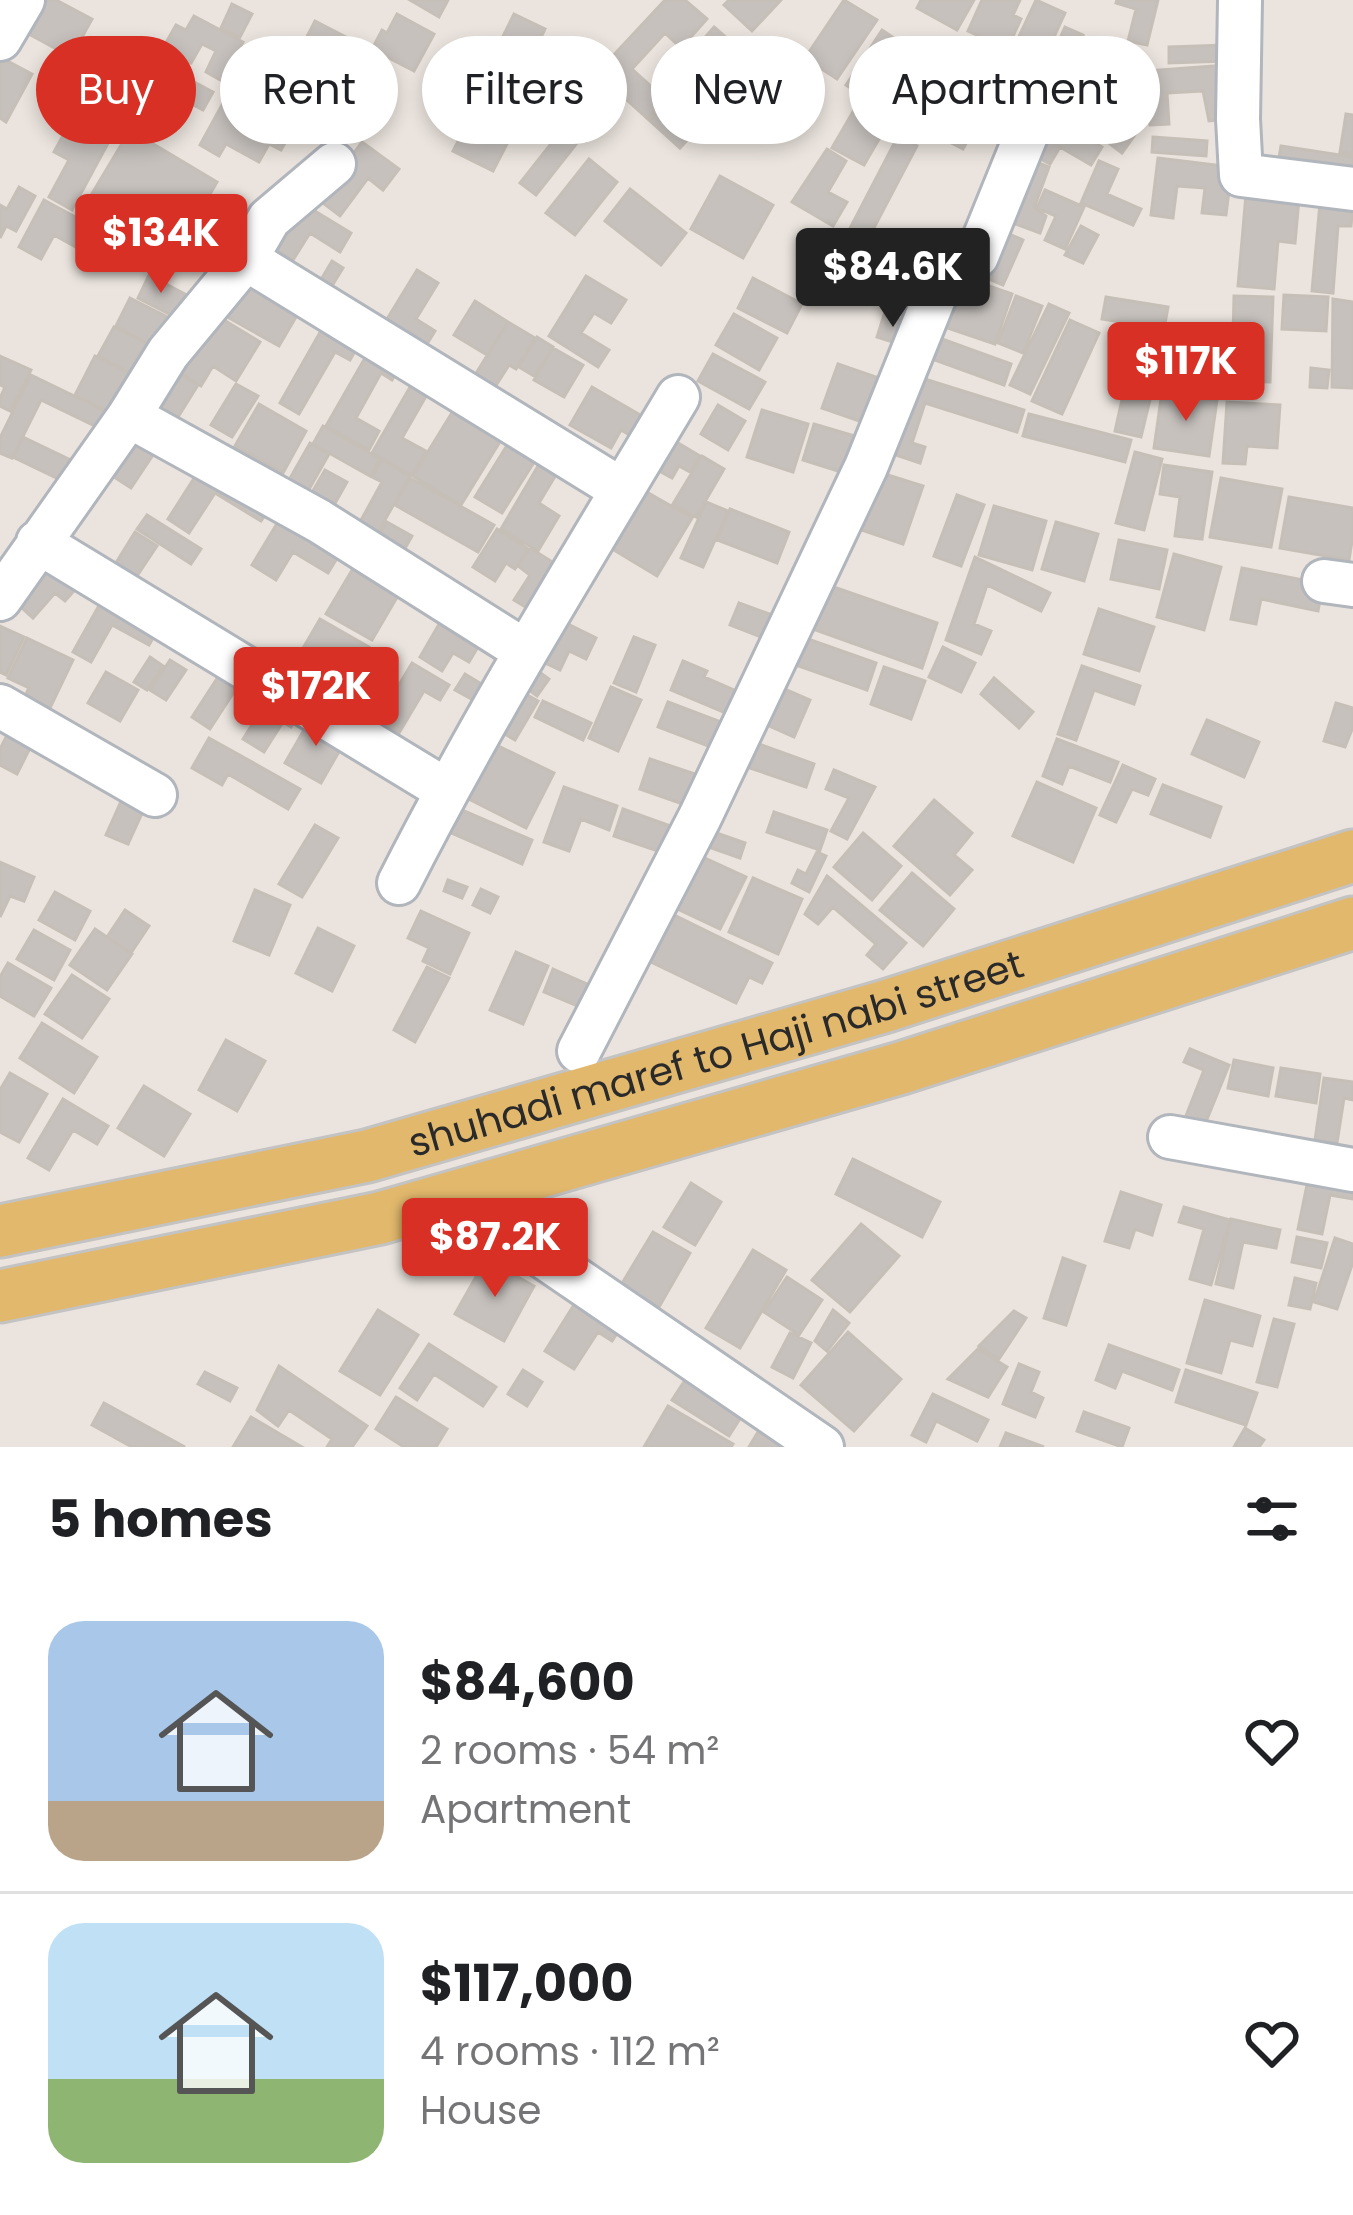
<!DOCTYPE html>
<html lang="en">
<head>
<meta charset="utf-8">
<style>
  :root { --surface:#fff; --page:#f6f6f6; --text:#202124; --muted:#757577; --line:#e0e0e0; --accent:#d93025 }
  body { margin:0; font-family:Poppins,sans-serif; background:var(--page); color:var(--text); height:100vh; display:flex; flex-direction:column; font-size:45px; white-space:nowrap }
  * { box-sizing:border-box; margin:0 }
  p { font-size:39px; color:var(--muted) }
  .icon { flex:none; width:66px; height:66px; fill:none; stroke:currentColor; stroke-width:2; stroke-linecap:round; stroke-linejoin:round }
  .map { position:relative; height:1447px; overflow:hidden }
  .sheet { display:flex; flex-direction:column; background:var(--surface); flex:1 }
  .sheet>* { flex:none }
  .hud { position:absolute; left:36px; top:36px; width:1281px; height:108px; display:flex; gap:24px }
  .price { position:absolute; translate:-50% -102px; padding:0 27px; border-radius:12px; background:var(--accent); color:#fff; font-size:39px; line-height:78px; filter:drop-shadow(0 3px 6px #0008) }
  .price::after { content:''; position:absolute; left:50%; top:72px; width:36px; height:27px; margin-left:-18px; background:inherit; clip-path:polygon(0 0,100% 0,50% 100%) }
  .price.active { background:#222; color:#fff }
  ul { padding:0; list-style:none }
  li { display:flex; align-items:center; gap:36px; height:300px; padding:0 48px }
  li+li { border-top:3px solid var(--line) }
  li span { display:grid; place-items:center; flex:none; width:336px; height:240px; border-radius:36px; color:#555 }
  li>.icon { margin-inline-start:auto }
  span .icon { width:144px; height:144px; fill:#fffc; stroke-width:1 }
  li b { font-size:51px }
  h2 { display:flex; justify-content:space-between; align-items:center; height:144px; padding:0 48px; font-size:51px }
  .pill { padding:0 42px; border-radius:54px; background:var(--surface); box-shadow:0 6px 18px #0003; font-size:42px; line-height:108px }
  .pill.active { background:var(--accent); color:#fff }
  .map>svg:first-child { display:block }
  .building { fill:#c6c1bd; stroke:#c6bfb8; stroke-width:3 }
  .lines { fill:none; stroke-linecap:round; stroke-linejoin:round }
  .minor-casing { stroke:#b1b5bc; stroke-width:48 }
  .major-casing { stroke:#c3c3c3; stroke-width:57 }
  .minor { stroke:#fff; stroke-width:42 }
  .major { stroke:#e2b86c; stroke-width:51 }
  .labels { text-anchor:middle; stroke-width:9; stroke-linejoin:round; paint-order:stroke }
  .street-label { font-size:39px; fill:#2a2a2a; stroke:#fff }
</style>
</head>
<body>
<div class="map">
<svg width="1353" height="1447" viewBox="0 0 1353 1447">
  <rect width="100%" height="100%" fill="#ebe4de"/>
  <path class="building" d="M29,0h27l36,19 -21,38 -57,-31z
    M410,0h38l-9,17z
    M665,0h20l22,19 -26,29 -16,-15 -33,36 33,30 -17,20 -51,-46z
    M729,0h52l-29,31 -28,-26z
    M844,0l33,20 -40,59 -32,-21z
    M921,0h53l-17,30 -40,-22z
    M982,0h38l-7,15 8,4 -14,30 -39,-18z
    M1036,0l29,13 -22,48 -29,-14z
    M1117,0h41l-11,45 -19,-4 8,-32 -20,-6z
    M232,4l20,10 -12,23 -19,-9z
    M397,14l37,20 -20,37 -42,-22 10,-19 5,3z
    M514,14l31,15 -8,17 -12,-6 -24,48 -19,-9z
    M194,16l49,26 -21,39 -16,-9 10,-21 -14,-7 -11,19 -28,-15 13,-23 10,5z
    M315,21l54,28 -17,33 -54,-28z
    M714,27l24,21 -35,40 -24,-21z
    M1065,27l18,8 -20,43 -17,-8z
    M882,30l43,29 -37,54 -42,-28z
    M1226,45l1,16 -58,2v-16z
    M742,52l13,12 -26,28 -14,-12z
    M0,57l32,17 -26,48 -6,-4z
    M153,60l60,32 -10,18 -15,-8 -8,16 -20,-11 -6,13 -25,-14z
    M946,60l50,28 -33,61 -38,-20 9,-17 -12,-7z
    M1226,65l4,54 -21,2 -6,-30 -36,2 2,31 -19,1 -19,-53z
    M308,70l45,24 -11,21 -45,-25z
    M583,71l16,13 -32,41 -16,-13z
    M690,78l29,26 -39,44 -30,-27z
    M602,83l18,14 -34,44 -19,-15z
    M1136,93l10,26 -24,34 -16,-12z
    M228,94l65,35 -12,21 -12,-6 -10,18 -33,-18 -7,12 -19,-11z
    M83,99l38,20 -49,91 -23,-13 20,-37 -15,-8z
    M854,110l32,17 -22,38 -32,-17z
    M1346,114l7,1v39l-13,-2z
    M1049,116l53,31 -11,18 -31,-18 -10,17 -17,-9z
    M467,124l40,20 -14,27 -40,-20z
    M565,126l16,12 -45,57 -16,-12z
    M130,130l87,52 -42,72 -88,-52z
    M898,136l19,10 -51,97 -19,-9z
    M1153,137l54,4 -1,15 -54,-4z
    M362,142l37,27 -16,21 -15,-12 -28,38 -21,-16z
    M1281,146l72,11v25l-76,-12z
    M827,149l19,12 -18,31 19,10 -14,24 -41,-24z
    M1158,158l74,9 -6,48 -24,-2 3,-25 -28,-2 -4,32 -22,-3z
    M589,159l28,23 -42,53 -29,-22z
    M1031,160l18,7 -15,41 12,8 -6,17 -33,-12z
    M1099,161l19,8 -11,25 34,15 -8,16 -52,-22z
    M720,176l53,29 -30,53 -52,-29z
    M1247,183l53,5 -5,55 -17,-2 -4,48 -36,-3z
    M19,187l16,9 -19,35 -10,-5 -6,12v-33l7,4z
    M630,189l56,44 -25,32 -56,-44z
    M1045,190l39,17 -19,42 -20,-9 11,-24 -19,-8z
    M44,200l61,33 -13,23 -38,-21 -13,24 -22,-12z
    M1320,203l33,2 -2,21h-13l-5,67 -21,-2z
    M305,205l46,28 -11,19 -30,-19 -17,27 -16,-10z
    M1081,226l17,9 -15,28 -18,-8z
    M995,228l28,12 -20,45 -28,-12z
    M842,240l59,21 -14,37 -58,-22z
    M332,261l11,7 -13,21 -11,-6z
    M417,270l21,13 -22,36 19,12 -11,18 -40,-25z
    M246,273l57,32 -24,41 -57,-32z
    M149,275l36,19 -12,22 -35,-18z
    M957,275l55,19 -17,50 -56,-19z
    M586,276l40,24 -15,23 -17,-10 -13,20 28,17 -11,17 -49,-31z
    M753,278l49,26 -15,29 -49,-25z
    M1284,295l44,2 -2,34 -44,-2z
    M1016,296l26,10 -19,47 -25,-10z
    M1234,296l39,1 -3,85 -38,-1z
    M1106,297l62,10 -4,22 -62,-10z
    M130,298l39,20 -15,29 -38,-21z
    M1333,299l20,3v86l-21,-1z
    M475,301l33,21 -21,33 -33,-20z
    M1049,304l20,9 -39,81 -20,-9z
    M214,314l46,28 -24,39 -23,-15 -12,20 -22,-14z
    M734,314l43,24 -18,32 -43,-25z
    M884,315l25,8 -7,22 -25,-8z
    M327,320l35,19 -12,21 -15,-8 -36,62 -19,-11z
    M1070,320l29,13 -37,81 -30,-13z
    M508,322l27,16 -19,31 -7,-4 -14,22 -20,-12z
    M114,327l40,20 -16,30 -40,-21z
    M931,335l80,29 -7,21 -80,-29z
    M537,337l16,10 -19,29 -15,-9z
    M373,344l30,17 -11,19 -11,-7 -25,45 23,13 -10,19 -43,-24z
    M553,348l30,17 -19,32 -30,-17z
    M713,354l52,28 -16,27 -51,-28z
    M0,356l31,14 -21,41 -10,-5v-8l5,-11 -5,-2z
    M95,356l39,20 -19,39 -40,-20z
    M838,364l49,17 -16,44 -49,-17z
    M1311,368l18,2 -2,18 -17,-1z
    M176,372l22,13 -25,40 -22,-13z
    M31,375l74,36 -8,16 -56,-27 -29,58 -12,-5v-15z
    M417,375l16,9 -31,54 24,13 -14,24 -40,-22z
    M915,376l109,34 -7,22 -92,-29 -13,40 13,4 -5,16 -30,-10z
    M1127,377l27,6 -13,54 -26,-6z
    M236,384l22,12 -26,41 -21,-12z
    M592,387l57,33 -11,20 -17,-10 -10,18 -41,-23z
    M1162,392l55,8 -8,56 -55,-8z
    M461,398l48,29 -48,78 -48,-29z
    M1227,402l53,3 -3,43 -30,-2 -2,18 -22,-1z
    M259,404l47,27 -23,42 -48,-27z
    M718,405l27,16 -17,29 -27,-16z
    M762,410l46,14 -15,48 -46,-15z
    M1029,414l102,26 -6,22 -102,-26z
    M814,424l51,15 -11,37 -51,-16z
    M323,426l57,33 -10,17 -57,-32z
    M137,428l24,15 -30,45 -23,-15z
    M516,431l27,17 -41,65 -27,-16z
    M23,437l58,28 -10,20 -58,-28z
    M668,437l32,19 -10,16 -11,-6 -7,12 -22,-12z
    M310,443l19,11 -30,53 -19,-11z
    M548,449l9,24 -18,30 20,13 -21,35 -37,-22z
    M1135,452l27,7 -18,71 -28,-7z
    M702,456l22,13 -28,48 -23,-13z
    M382,460l28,16 -40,70 -36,-39 26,15 22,-40 -10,-5z
    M205,461l67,44 -11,16 -46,-28 -26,40 -21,-14z
    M1164,465l48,7 -10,67 -27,-3 5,-39 -20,-3z
    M325,470l22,12 -22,39 -22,-13z
    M875,471l48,15 -20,58 -47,-16z
    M410,478l84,47 -16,27 -83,-47z
    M1221,478l61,11 -11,58 -61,-10z
    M638,487l54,31 -35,58 -53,-32z
    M957,495l27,10 -23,61 -27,-10z
    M1289,497l64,11v27l-4,25 -69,-12z
    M706,502l22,9 -25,56 -22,-9z
    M994,506l52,15 -14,49 -53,-15z
    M730,509l59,23 -12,31 -60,-23z
    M284,512l60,35 -16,26 -35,-21 -17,28 -24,-15z
    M147,515l54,34 -10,15 -54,-35z
    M387,522l25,14 -13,23 -25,-15z
    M1056,522l42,12 -14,47 -42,-12z
    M497,529l31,20 -13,20 -9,-6 -11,18 -22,-14z
    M135,532l22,14 -22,33 -21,-13z
    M1119,540l48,10 -8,39 -48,-10z
    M530,548l35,22 -28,44 -23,-14 16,-25 -12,-9z
    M1174,554l47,13 -17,63 -47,-13z
    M361,555l45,27 -34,58 -46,-26z
    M50,557l30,27 -15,17 -10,-8 -22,25 -21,-19z
    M975,557l75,36 -9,18 -54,-26 -13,39 17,7 -10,23 -35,-14z
    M1242,568l81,16 -5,27 -57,-12 -5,25 -25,-5z
    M828,585l109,38 -15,45 -109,-39z
    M106,593l55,31 -12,21 -37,-20 -21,37 -18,-10z
    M739,603l47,17 -9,23 -47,-18z
    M449,607l39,23 -19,32 -16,-9 -11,18 -22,-14z
    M1099,609l55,18 -15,44 -55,-17z
    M320,619l49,28 -13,22 -27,-15 -5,9 -22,-13z
    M558,619l38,19 -10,21 -17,-8 -9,19 -21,-10z
    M0,626l24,11 -18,38 -6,-3z
    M634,637l21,8 -19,47 -22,-9z
    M27,638l46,22 -23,48 -25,-12 4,-8 -21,-10z
    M805,638l71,25 -9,27 -71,-25z
    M943,647l32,16 -14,29 -32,-15z
    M150,657l13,9 -16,24 -13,-8z
    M170,660l16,10 -20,30 -16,-10z
    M229,660l18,12 -37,57 -18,-12z
    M683,661l24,10 -3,6 46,20 -10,22 -69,-29z
    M412,663l37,22 -9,15 -16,-9 -25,42 -21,-13z
    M531,666l18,13 -12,17 -18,-13z
    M1082,666l58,20 -6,18 -40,-14 -18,50 -18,-6z
    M884,667l41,14 -14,38 -40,-15z
    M106,672l32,18 -18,31 -32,-18z
    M465,674l28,17 -9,15 -29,-16z
    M994,678l39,34 -14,16 -38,-34z
    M611,687l30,13 -23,51 -29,-13z
    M782,688l28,12 -16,37 -27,-12z
    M517,689l21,12 -23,39 -21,-12z
    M274,690l29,18 -12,19 -8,-5 -19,30 -21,-13z
    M543,701l48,22 -8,17 -48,-23z
    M668,702l69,26 -10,25 -69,-26z
    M1336,703l17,5v19l-8,20 -21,-6z
    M312,716l36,20 -27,47 -36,-20z
    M1207,720l52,22 -15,35 -52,-23z
    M12,725l24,11 -19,38 -17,-9v-16z
    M209,738l91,51 -12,20 -60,-35 -6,11 -30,-17z
    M1057,739l61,23 -8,20 -41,-16 -7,18 -19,-8z
    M486,740l68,33 -28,55 -67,-34z
    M756,743l58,21 -8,23 -59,-20z
    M650,759l57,19 -10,31 -57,-20z
    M1123,765l32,14 -7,16 -16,-6 -16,33 -16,-7z
    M834,770l41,17 -28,52 -16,-8 18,-33 -23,-9z
    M1037,782l59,26 -23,54 -60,-26z
    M1163,785l58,22 -11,30 -59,-23z
    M564,787l53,19 -8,24 -28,-11 -12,32 -25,-9z
    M127,788l22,10 -21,46 -22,-9z
    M934,800l38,33 -18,22 18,15 -22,25 -56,-49z
    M450,805l82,35 -10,24 -82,-36z
    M623,809l50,18 -9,26 -50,-17z
    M774,812l53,18 -7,20 -53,-18z
    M315,825l23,13 -36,59 -23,-13z
    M708,830l37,13 -5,15 -37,-13z
    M863,833l38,33 -29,34 -38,-33z
    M817,852l9,4 -17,36 -17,-9 6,-13 8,4z
    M694,853l52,24 -26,52 -51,-24z
    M0,862l34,15 -10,24 -14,-5 -10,21z
    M912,873l42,36 -31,37 -43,-36z
    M827,876l79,67 -23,26 -16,-14 9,-11 -43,-37 -15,17 -13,-10z
    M753,878l49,21 -24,55 -49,-22z
    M448,880l19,7 -5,11 -18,-7z
    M481,889l17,8 -8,16 -17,-8z
    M255,890l35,15 -21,50 -35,-14z
    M55,892l35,19 -15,29 -36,-20z
    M125,910l24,16 -18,27 -24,-16z
    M421,911l48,22 -19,41 -27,-13 6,-13 -21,-10z
    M668,912l104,51 -10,20 -13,-6 -13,26 -91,-44z
    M318,928l36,18 -22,45 -36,-18z
    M95,929l37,25 -25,36 -37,-25z
    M34,930l36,20 -16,30 -37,-21z
    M516,952l32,14 -25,58 -33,-14z
    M8,963l43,25 -17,28 -34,-20v-19z
    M427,967l22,11 -34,64 -21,-12z
    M553,969l41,18 -9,22 -41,-17z
    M72,975l37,24 -27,39 -37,-24z
    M42,1023l55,34 -23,36 -54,-35z
    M226,1040l39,21 -28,50 -38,-21z
    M1190,1049l39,16 -26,64 -19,-8 20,-51 -20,-8z
    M1234,1060l39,8 -5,28 -40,-8z
    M1281,1068l39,6 -4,29 -40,-7z
    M10,1073l37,21 -28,48 -19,-10v-42z
    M1324,1078l29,4v18l-9,-2 -7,45 -22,-3z
    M144,1086l46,28 -26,42 -46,-28z
    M63,1099l45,27 -11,18 -24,-14 -24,40 -21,-12z
    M853,1159l87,43 -18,35 -86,-43z
    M1310,1170l43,9v20l-23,-4 -8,39 -24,-5z
    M691,1183l30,19 -26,43 -31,-18z
    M1121,1192l40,13 -9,30 -17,-6 -6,19 -24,-7z
    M1184,1207l46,13 -19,65 -21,-6 14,-50 -25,-7z
    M1231,1219l49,11 -4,18 -33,-6 -10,46 -17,-4z
    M861,1224l38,32 -49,56 -38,-32z
    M653,1232l37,21 -31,54 -38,-22z
    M1297,1237l30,6 -6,25 -29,-6z
    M1335,1238l18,6v18l-16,47 -23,-7z
    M753,1250l33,20 -46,78 -34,-20z
    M1063,1258l22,8 -19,59 -22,-7z
    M486,1259l48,27 -30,55 -49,-27z
    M787,1277l35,23 -23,35 -35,-23z
    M1295,1278l21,5 -6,26 -21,-4z
    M582,1292l44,28 -14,21 -14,-9 -24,37 -29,-18z
    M1205,1300l55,16 -8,30 -22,-6 -9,33 -34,-10z
    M378,1310l40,25 -38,60 -40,-24z
    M833,1310l16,13 -22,28 -12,-10z
    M1014,1311l12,7 -27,41 -20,-13z
    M1274,1319l20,5 -17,63 -20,-5z
    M848,1332l53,47 -47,52 -53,-46z
    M790,1333l21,10 -18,35 -21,-11z
    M429,1344l67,43 -13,19 -49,-32 -17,26 -17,-12z
    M1109,1345l70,25 -7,20 -50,-19 -7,17 -19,-8z
    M978,1349l29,18 -19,30 -40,-18z
    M1019,1364l20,8 -8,20 12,6 -8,19 -32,-13z
    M279,1366l88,60 -15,21h-25l5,-8 -43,-29 -11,16 -21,-16z
    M693,1368l57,35 -21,33 -57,-36z
    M523,1370l19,12 -15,24 -19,-12z
    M1186,1370l71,23 -11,32 -70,-23z
    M205,1372l32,16 -7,13 -32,-17z
    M933,1394l55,26 -11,21 -41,-20 -10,21 -14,-7z
    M396,1397l51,32 -11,18h-32l-28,-18z
    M104,1403l81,44h-53l-40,-22z
    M668,1406l65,38 -2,3h-87z
    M1084,1412l45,16 -7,19 -45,-16z
    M251,1417l51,30h-69z
    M764,1422l42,25h-57z
    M1245,1428l19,12 -5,7h-25z
    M1006,1433l38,14h-44z"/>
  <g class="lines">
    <g class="minor-casing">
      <path id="minor" d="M1240,0l-2,119 3,56 112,14
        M0,39l23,-39
        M246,259l376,231
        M129,416l190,105 206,130
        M38,542l408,248
        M1324,581l29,4
        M0,599l129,-183 39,-63 78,-94 23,-40 65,-55
        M0,706l155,89
        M399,883c84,-166 183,-325 279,-486
        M579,1051l121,-234 166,-350 75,-186 36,-25 59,-145
        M1170,1137l183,33
        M491,1221l331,226"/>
    </g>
    <g class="major-casing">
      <g id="major">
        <path id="s1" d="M0,1231l367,-75 519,-150 467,-150"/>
        <path d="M0,1296l380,-78 521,-150 452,-145"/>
      </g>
    </g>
    <use href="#minor" class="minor"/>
    <use href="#major" class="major"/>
  </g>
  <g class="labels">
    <g class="street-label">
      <text dy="14" stroke="none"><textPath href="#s1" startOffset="738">shuhadi maref to Haji nabi street</textPath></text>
    </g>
  </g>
</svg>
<b class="price" style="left:161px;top:296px">$134K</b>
<b class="price active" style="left:893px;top:330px">$84.6K</b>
<b class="price" style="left:1186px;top:424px">$117K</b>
<b class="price" style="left:316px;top:749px">$172K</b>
<b class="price" style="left:495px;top:1300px">$87.2K</b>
<div class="hud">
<a class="pill active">Buy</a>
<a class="pill">Rent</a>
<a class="pill">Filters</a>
<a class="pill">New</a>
<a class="pill">Apartment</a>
</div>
</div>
<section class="sheet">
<h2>5 homes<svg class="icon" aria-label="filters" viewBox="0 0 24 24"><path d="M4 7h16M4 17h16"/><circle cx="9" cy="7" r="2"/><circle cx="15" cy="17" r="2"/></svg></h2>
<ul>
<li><span style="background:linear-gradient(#a9c7e8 75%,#b9a48a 0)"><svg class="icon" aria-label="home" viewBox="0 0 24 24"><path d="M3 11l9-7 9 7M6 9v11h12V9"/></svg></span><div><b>$84,600</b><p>2 rooms · 54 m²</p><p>Apartment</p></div><svg class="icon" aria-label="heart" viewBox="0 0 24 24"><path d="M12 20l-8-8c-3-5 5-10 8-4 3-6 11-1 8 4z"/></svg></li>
<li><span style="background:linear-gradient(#bfe0f5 65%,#8fb573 0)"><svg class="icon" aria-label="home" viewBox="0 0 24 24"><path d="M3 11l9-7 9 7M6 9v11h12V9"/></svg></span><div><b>$117,000</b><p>4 rooms · 112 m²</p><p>House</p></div><svg class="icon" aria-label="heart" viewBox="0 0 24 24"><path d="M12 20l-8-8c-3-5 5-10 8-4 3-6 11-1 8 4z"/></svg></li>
</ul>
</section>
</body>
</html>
